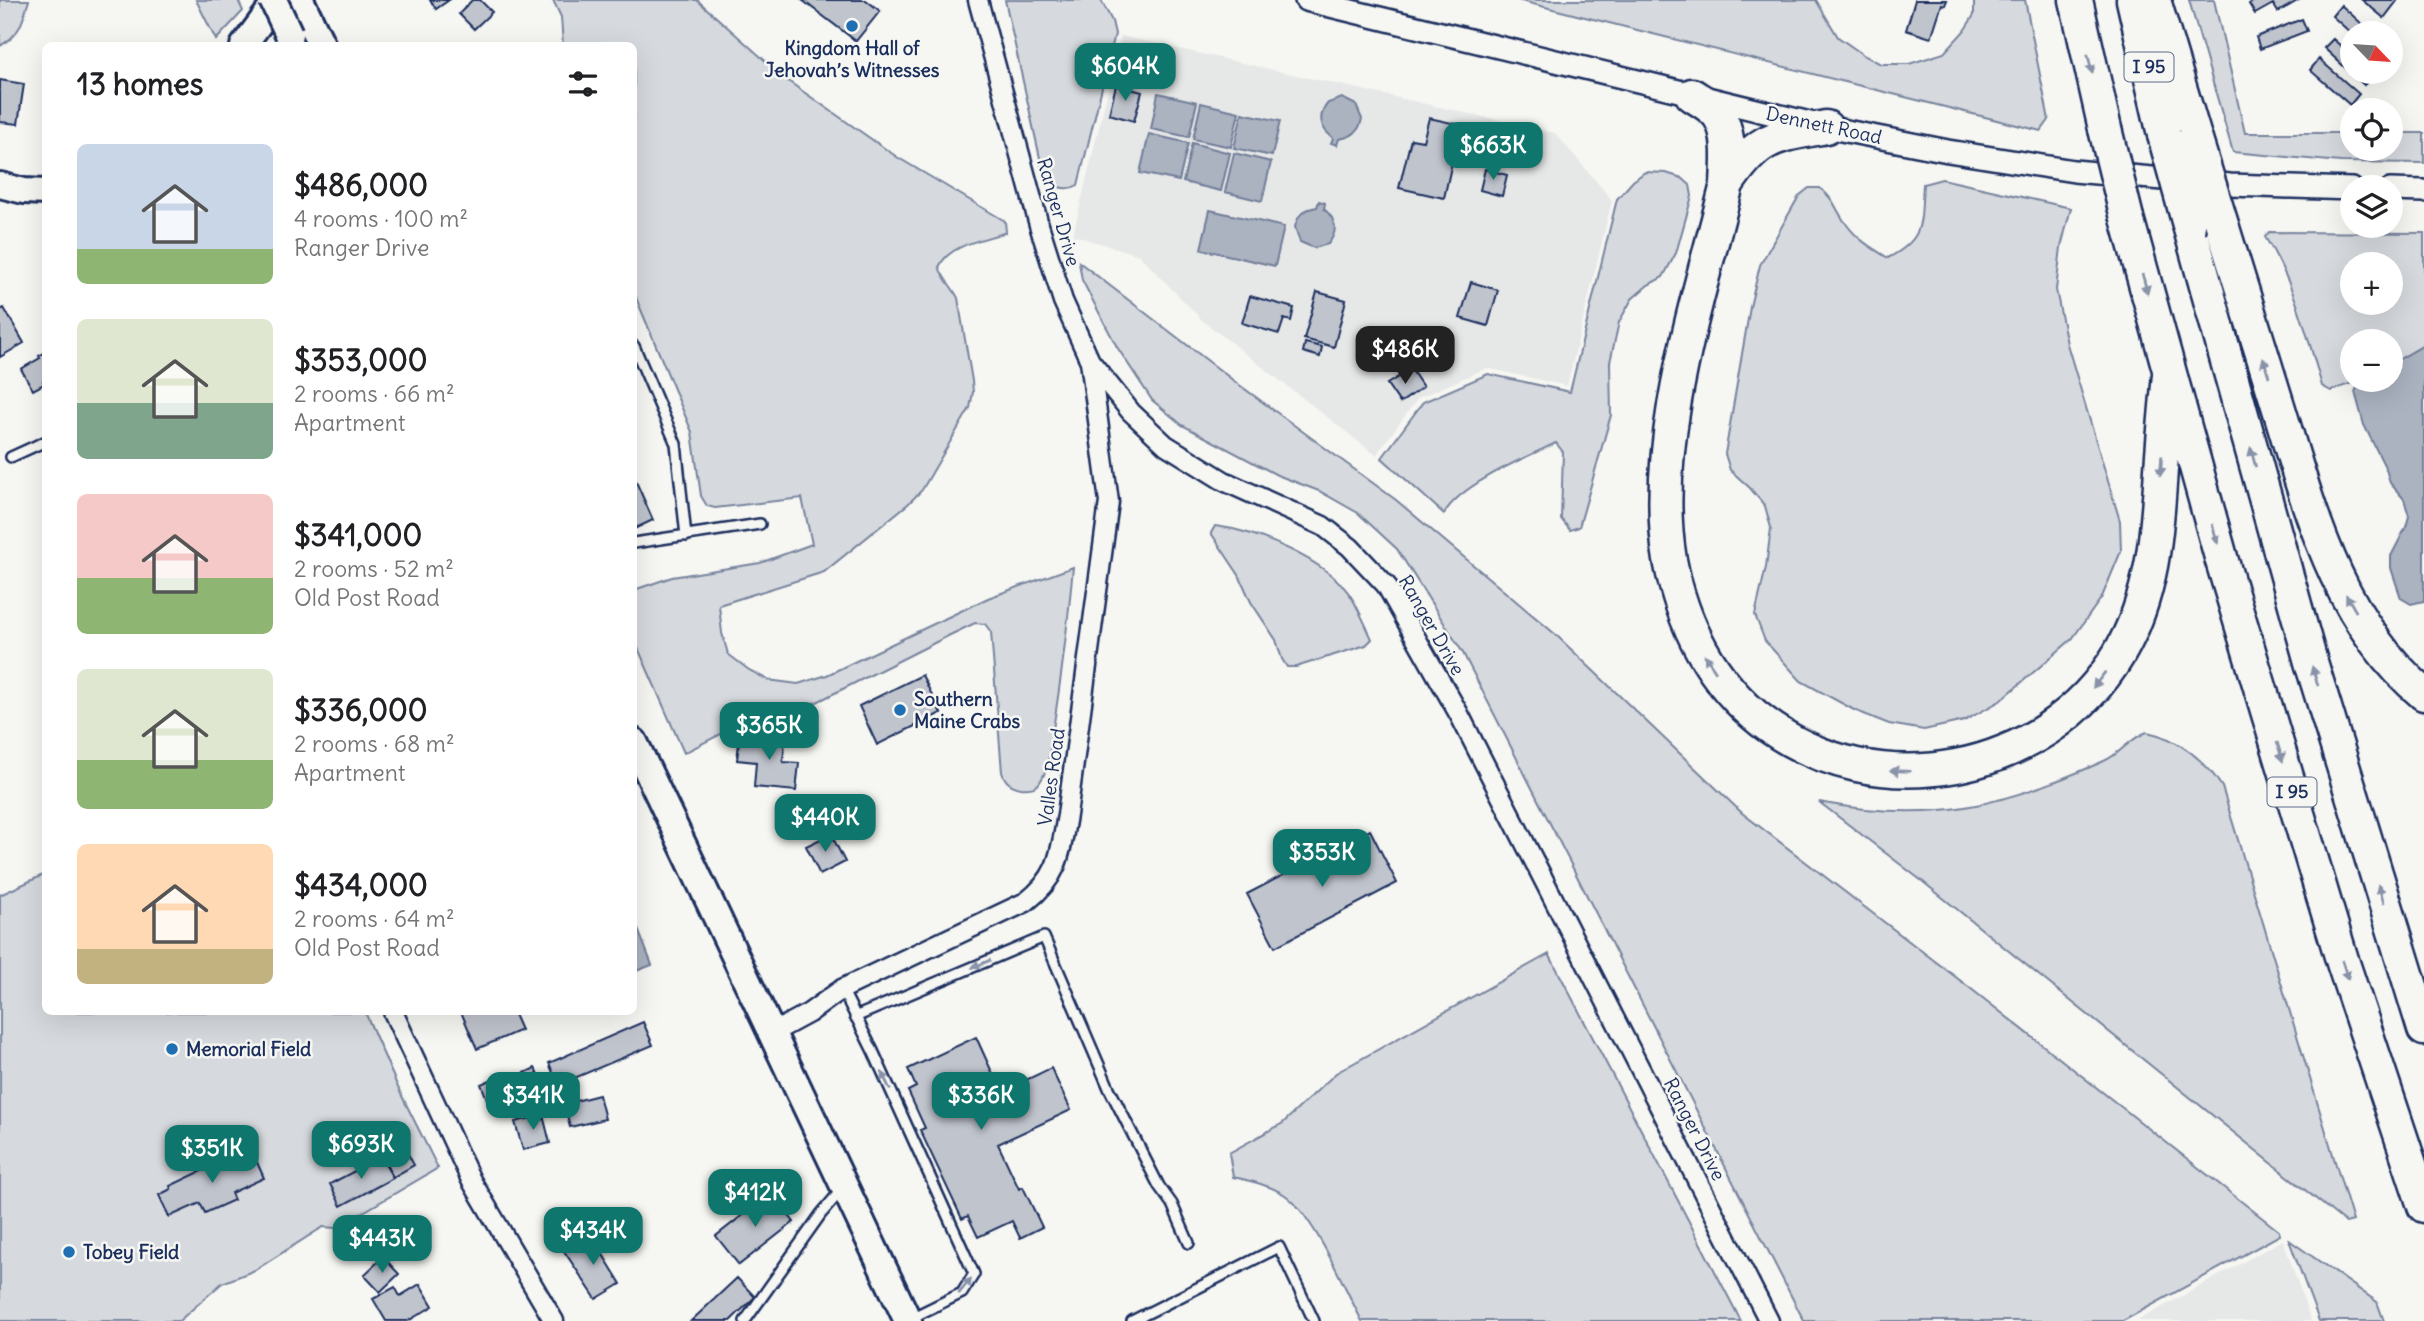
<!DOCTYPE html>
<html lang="en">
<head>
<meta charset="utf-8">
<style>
  :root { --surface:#fff; --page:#f2f2f2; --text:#202124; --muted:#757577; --accent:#0f766e }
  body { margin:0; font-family:Delius,sans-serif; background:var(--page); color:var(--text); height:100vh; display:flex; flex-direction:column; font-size:26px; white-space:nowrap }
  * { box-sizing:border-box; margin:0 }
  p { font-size:23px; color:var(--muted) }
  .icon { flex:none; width:38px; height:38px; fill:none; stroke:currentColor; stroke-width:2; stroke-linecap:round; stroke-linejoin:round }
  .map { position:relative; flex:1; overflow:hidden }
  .side { position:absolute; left:42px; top:42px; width:595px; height:973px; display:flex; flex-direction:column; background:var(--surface); border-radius:10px; box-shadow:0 7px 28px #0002 }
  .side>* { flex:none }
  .needle { width:46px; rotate:115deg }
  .controls { position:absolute; left:2340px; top:21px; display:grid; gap:14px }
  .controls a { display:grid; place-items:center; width:63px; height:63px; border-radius:50%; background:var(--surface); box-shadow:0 7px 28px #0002; font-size:35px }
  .price { position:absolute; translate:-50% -60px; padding:0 16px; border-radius:14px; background:var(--accent); color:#fff; font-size:23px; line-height:46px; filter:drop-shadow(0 2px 4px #0008) }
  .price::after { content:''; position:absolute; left:50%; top:42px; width:21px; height:16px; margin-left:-10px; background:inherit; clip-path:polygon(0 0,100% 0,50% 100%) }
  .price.on { background:#222; color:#fff }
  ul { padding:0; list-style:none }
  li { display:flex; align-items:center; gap:21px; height:175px; padding:0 35px }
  li span { display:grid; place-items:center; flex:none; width:196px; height:140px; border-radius:10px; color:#555 }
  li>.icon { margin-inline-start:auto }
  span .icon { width:84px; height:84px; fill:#fffc; stroke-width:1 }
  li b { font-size:30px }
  h2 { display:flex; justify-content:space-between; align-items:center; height:84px; padding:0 35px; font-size:30px }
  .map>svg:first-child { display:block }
  .built { fill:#e6e7e7 }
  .green { fill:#d6d9dd; stroke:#78849e; stroke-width:2; fill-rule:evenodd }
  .water { fill:#abb2c0; stroke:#717e99; stroke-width:2 }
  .building { fill:#c0c4cd; stroke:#1b2f5e; stroke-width:2 }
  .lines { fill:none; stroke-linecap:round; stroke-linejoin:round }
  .service-casing { stroke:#1b2f5e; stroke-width:14 }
  .minor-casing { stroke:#1b2f5e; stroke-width:23 }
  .tertiary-casing { stroke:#1b2f5e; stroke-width:26 }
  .secondary-casing { stroke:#1b2f5e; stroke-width:30 }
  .primary-casing { stroke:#1b2f5e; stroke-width:32 }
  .motorway-casing { stroke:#1b2f5e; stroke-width:37 }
  .service { stroke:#f6f6f2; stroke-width:9 }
  .minor { stroke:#f6f6f2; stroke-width:18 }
  .tertiary { stroke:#f6f6f2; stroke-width:21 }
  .secondary { stroke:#f6f6f2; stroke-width:24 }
  .primary { stroke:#f6f6f2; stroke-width:26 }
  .motorway { stroke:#f6f6f2; stroke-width:32 }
  .primary-bridge-casing { stroke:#1b2f5e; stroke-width:32; stroke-linecap:butt }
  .motorway-bridge-casing { stroke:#1b2f5e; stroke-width:37; stroke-linecap:butt }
  .primary-bridge { stroke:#f6f6f2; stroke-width:26 }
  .motorway-bridge { stroke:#f6f6f2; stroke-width:32 }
  .oneway { fill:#8892a8 }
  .poi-dot { fill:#1f6fb2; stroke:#f6f6f2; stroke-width:2.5 }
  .labels { text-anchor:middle; stroke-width:5; stroke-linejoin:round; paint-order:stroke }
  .shield { fill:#f6f6f2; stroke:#5d6b8a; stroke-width:2 }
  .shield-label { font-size:18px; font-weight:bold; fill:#1b2f5e }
  .poi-label { font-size:19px; font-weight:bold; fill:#1b2f5e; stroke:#f6f6f2; text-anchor:start }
  .street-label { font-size:19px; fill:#1b2f5e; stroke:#f6f6f2 }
</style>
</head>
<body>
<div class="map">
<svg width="2424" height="1321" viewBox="0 0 2424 1321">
  <rect width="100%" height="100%" fill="#f6f6f2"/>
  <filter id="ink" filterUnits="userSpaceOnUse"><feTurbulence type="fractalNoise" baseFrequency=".0143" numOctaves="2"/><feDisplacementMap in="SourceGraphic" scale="14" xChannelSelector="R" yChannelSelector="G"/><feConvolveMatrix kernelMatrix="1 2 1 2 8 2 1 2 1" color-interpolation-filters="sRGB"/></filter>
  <g filter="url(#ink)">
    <path class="built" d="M1121,36l434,97 57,67 -45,186 -80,-18 -69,30 -42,57 -174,-135 -63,-65 -66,-20z
      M2283,1240l28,81h-174z"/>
    <path class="green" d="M0,0h29c-6,21 -9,35 -29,46z
      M196,0h42l5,11 -27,29z
      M553,0h144l91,81 109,76 108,64 1,11c-22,8 -57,12 -67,35 5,13 13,19 19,31l14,83 1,11 -3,16 -48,82 -14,14 -84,68 -105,33 3,28 6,21 21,16 19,10 30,4 29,-9 161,-77 85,-31c-5,54 -11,108 -20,162 -3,16 -3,38 -13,53 -4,6 -11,7 -19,6 -10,-2 -16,-6 -19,-16l-11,-140 -6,-8 -10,-1 -25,12 -133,67 -77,17 -13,12 -43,22 -50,-114v-49l38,-13 88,-14 52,-19 -10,-46 -87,10 -8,-2 -6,-10 -9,-64 -58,-139v-247l-71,-1 -2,-28z
      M1005,0h96l11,21 3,13 -37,151c-12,7 -26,2 -34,-9z
      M1517,0h299l22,37 27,19 16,8h28l35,-11 20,-22 10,-16v-15h51l24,120 -8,11z
      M2189,0h25l31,133h107v16h38l1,-16h33v30l-83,-1 -108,-10z
      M1645,172l21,1 16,5 8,7 2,11 -16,57 -13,24 -15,8 -16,14 -13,23 -9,40 1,53 -32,112 -9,3 -9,-11 2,-67 -7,-9c-30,14 -97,42 -112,71l-62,-56 41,-56 65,-28 82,18 47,-193 16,-18z
      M1942,179l129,29 -10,39 -5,43 11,54 53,177 1,30 -19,46 -30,42 -72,62 -36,20 -40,9 -35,-6 -35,-14 -53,-29 -36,-40 -10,-26 11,-48 5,-39 -6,-22 -15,-18 -20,-18 -5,-16 25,-147 10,-42 39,-69 10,-8h11c17,14 15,22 27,37 11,15 25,23 41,33 38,-20 32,-35 35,-74z
      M2269,232l155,1v112l-33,19 -1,-23h-38v39h8l-29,11 -9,-5c-15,-51 -28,-104 -57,-149zM2352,264h38v39h-38z
      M1079,262l159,122 158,116 159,134 187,179 228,175 309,243 1,4 -157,86h-319l-341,-668 -66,-104 -39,-36 -39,-22 -42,-16 -95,-50 -30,-25 -35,-53 -35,-67z
      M1215,526c41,5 110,33 135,69 9,14 15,29 22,44l-6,6 -70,22h-9l-5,-8 -6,-19 -25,-38 -12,-27 -28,-42z
      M2147,732c31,6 59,29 75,55l131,434 -7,2 -424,-342 -103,-79c111,22 183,5 285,-41 18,-8 23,-21 43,-29z
      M45,874l1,138h319l35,80 38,76 -102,60 -13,-1 -68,43 -33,13 -43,38h-179v-426z
      M1549,954l192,367h-379c-17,-32 -49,-107 -77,-126 -15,-10 -35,-14 -52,-18l-4,-24 54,-30 53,-50z
      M2289,1240l88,62 7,19h-65z"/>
    <path class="water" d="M1158,93l39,9 -8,35 -38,-8z
      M1342,98l14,7 6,14c-3,13 -10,18 -23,20l-2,6 -6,-2 2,-5c-13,-10 -16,-22 -5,-35z
      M1201,103l38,9 -8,35 -38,-8z
      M1242,113l38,8 -8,35 -38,-8z
      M1149,134l39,9 -9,38 -39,-8z
      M1192,143l38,10 -9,38 -38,-9z
      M1234,153l37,9 -9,39 -37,-9z
      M1319,201l6,2 -1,6c12,10 15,22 4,35l-14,4 -14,-6 -5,-15c3,-13 9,-18 22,-20z
      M1210,210l74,17 -9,39 -74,-17z
      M2424,345v256l-13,3 -10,-6 -10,-30v-12l15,-29 3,-11 -5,-17 -14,-16 -4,-14 -22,-44 -9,-33 5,-12h30l1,-16z
      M638,929l14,36 -18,7v-42z"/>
    <path class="building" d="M430,0h19l-13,9z
      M472,0h8l12,12 -18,17 -15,-15z
      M802,0h64l14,11 -24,30z
      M1915,0h32l-2,5 -3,-1 -11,34 -25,-8z
      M2256,0h43l-21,12 -5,-8 -18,10 -6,-10z
      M2362,0h34l1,1 -13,17z
      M2341,5l31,28 -20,1 -20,-18z
      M2302,19l5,12 -47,18 -4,-12z
      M2333,39l19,17v16h16l5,4 -9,9 -40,-37z
      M2319,59l40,35 -9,11 -40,-35z
      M0,80l24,4 -6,40 -18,-2z
      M1116,85l26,7 -8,29 -25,-7z
      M1429,118l55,12 -7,34 -24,-6 -9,40 -45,-10 12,-49 12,2z
      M1485,169l22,6 -5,21 -22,-6z
      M1471,282l27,8 -10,36 -28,-8z
      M1317,292l29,8 -12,47 -30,-8z
      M1250,296l44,12 -3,13 -7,-2 -5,15 -37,-11z
      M4,308l20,35 -24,14v-47z
      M1305,343l17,4 -2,10 -17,-5z
      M46,352v27l-3,2 1,3 -11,6 -12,-21 19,-11 -1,-2z
      M1411,369l12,18 -23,16 -13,-19z
      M634,477l19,43 -17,8 -2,-6z
      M922,675l19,38 -64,32 -18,-39z
      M740,733l45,5 -2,24 16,1 -3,28 -42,-4 2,-25 -19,-2z
      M1370,830l27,53 -122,64 -28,-53z
      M831,834l14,28 -25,13 -14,-29z
      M461,1012h52l8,18 -44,19z
      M643,1022l10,23 -95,40 -9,-22z
      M976,1037l25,55 50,-24 20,42 -73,34 21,45 4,-2 19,40 -22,11 -8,-17 -34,16 -10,-21 -6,3 -42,-89 5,-2 -17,-37 8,-4 -8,-18z
      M535,1068l9,19 -26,12 -8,-19z
      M504,1074l10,24 -23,11 -10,-25z
      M599,1095l6,24 -35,8 -6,-23z
      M543,1115l7,28 -27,7 -8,-28z
      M404,1147l10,18 -21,12 -10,-19z
      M252,1151l12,27 -33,15 3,7 -29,13 -5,-10 -31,14 -10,-22 12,-6 -1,-3 63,-30 2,4z
      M381,1157l12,21 -52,28 -11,-22z
      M771,1193l23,29 -55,43 -23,-29z
      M591,1235l30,49 -25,15 -32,-48z
      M383,1257l16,17 -19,18 -16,-17z
      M737,1278l18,19 -25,24h-39z
      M420,1284l13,22 -25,15h-22l-13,-22 22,-12 5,9z"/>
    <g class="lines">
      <g class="service-casing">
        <path id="service" d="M634,346l42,98 10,92
          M11,457l35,-16
          M634,543l126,-19
          M842,989l31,62 101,223 -12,19 -53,26
          M855,1017l189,-80 65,151 50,98 13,18 17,39
          M745,1321l76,-107 22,-26
          M1132,1321l147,-74 35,74"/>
      </g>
      <g class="minor-casing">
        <path id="minor" d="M978,0l61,225 24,76 27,60 41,51 35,33 58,36 99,45 27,21 36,38 73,129 310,607
          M393,1012l78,168 83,141
          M772,1033l37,-20 33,-24 184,-87c33,-26 34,-47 41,-87l42,-313 -19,-141"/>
      </g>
      <g class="tertiary-casing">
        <path id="tertiary" d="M1306,0l520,127 122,24 126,20 156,14 122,4
          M2390,190l34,1"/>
      </g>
      <g class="secondary-casing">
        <path id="secondary" d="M243,46l34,-46
          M0,185l24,6 22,1"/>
      </g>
      <g class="primary-casing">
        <path id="primary" d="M300,0l22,46
          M634,742l274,579"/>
      </g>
      <g class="motorway-casing">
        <path id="motorway" d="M2076,0l29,129
          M2133,0l31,135
          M2154,0l41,137
          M1692,95c9,6 21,12 27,21 12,18 9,47 8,68 -28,114 -77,259 -57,376 12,63 41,122 93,162 113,86 283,54 356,-68 34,-58 38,-119 42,-185 2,-31 5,-63 8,-95
          M1727,184c32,-48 46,-47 99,-57
          M2127,218l95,343 121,402 81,243
          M2189,225l122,437 113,367
          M2223,228c19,61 38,123 57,184 31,102 59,211 144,282"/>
      </g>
      <use href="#service" class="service"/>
      <use href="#minor" class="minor"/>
      <use href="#tertiary" class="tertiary"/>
      <use href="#secondary" class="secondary"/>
      <use href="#primary" class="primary"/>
      <use href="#motorway" class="motorway"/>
      <g class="primary-bridge-casing">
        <path id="primary-bridge" d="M273,0l16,34"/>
      </g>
      <g class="motorway-bridge-casing">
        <path id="motorway-bridge" d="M2105,129l22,89
          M2164,135l25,90
          M2195,137l28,91"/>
      </g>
      <use href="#primary-bridge" class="primary-bridge"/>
      <use href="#motorway-bridge" class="motorway-bridge"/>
    </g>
    <defs><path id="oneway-solid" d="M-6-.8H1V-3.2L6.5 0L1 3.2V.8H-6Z" transform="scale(1.75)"/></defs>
    <g class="oneway">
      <use href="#oneway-solid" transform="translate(2090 64) rotate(77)"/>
      <use href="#oneway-solid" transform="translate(2145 284) rotate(75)"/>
      <use href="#oneway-solid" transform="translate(2266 367) rotate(-107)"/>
      <use href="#oneway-solid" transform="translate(2253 457) rotate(-105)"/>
      <use href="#oneway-solid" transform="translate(2161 466) rotate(94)"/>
      <use href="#oneway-solid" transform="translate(2215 534) rotate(74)"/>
      <use href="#oneway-solid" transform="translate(2351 603) rotate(-120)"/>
      <use href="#oneway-solid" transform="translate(1710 663) rotate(-124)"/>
      <use href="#oneway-solid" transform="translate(2315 676) rotate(-107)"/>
      <use href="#oneway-solid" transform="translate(2099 680) rotate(128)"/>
      <use href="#oneway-solid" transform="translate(2280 752) rotate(73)"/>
      <use href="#oneway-solid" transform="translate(1900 771) rotate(-178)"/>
      <use href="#oneway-solid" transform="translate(2381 894) rotate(-108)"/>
      <use href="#oneway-solid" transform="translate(981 964) rotate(157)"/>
      <use href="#oneway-solid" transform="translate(2345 970) rotate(72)"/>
      <use href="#oneway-solid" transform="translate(886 1081) rotate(-115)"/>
      <use href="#oneway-solid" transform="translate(965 1286) rotate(-51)"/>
    </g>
  </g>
  <g class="poi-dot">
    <circle cx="852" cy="26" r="7"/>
    <circle cx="900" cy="710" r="7"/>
    <circle cx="172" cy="1049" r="7"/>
    <circle cx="69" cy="1252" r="7"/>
  </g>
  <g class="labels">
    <g class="shield">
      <rect x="2124.5" y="52.5" width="49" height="29" rx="5"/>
      <rect x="2267.5" y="777.5" width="49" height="29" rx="5"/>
    </g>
    <g class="shield-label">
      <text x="2149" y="73">I 95</text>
      <text x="2292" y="798">I 95</text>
    </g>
    <g class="poi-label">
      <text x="852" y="55" text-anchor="middle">Kingdom Hall of<tspan x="852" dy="22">Jehovah’s Witnesses</tspan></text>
      <text x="914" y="706">Southern<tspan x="914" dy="22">Maine Crabs</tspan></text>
      <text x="186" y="1056">Memorial Field</text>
      <text x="83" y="1259">Tobey Field</text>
    </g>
    <g class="street-label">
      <text transform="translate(1824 125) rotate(12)" y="7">Dennett Road</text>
      <text transform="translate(1059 212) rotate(74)" y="7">Ranger Drive</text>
      <text transform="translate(1432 625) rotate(60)" y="7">Ranger Drive</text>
      <text transform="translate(1051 777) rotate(-82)" y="7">Valles Road</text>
      <text transform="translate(1695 1129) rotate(63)" y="7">Ranger Drive</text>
    </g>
  </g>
</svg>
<div class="controls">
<a><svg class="needle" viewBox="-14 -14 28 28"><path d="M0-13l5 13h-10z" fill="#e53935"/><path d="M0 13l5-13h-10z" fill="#757577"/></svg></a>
<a><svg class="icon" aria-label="locate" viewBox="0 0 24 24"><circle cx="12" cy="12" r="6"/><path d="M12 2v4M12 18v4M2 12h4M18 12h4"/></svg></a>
<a><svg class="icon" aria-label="layers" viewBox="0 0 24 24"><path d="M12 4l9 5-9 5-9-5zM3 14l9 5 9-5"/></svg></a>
<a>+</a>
<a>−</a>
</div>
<b class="price" style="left:1125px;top:103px">$604K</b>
<b class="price" style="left:1493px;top:182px">$663K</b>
<b class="price on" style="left:1405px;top:386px">$486K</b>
<b class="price" style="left:769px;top:762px">$365K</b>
<b class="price" style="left:825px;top:854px">$440K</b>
<b class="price" style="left:1322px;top:889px">$353K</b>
<b class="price" style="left:533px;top:1132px">$341K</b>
<b class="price" style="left:981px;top:1132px">$336K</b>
<b class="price" style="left:361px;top:1181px">$693K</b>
<b class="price" style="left:212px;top:1185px">$351K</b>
<b class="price" style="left:755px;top:1229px">$412K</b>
<b class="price" style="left:593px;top:1267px">$434K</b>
<b class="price" style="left:382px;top:1275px">$443K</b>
<section class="side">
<h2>13 homes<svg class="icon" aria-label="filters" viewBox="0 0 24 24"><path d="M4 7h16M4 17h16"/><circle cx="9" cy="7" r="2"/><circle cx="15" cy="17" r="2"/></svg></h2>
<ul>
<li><span style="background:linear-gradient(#c9d6e8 75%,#8fb573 0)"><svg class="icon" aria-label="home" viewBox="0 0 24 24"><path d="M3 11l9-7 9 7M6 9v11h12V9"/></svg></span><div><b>$486,000</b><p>4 rooms · 100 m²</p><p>Ranger Drive</p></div></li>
<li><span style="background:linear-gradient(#dfe7d0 60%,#7fa58c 0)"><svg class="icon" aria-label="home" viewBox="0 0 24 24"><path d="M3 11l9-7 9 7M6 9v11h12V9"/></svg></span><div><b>$353,000</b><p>2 rooms · 66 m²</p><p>Apartment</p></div></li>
<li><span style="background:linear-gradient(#f6c9c9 60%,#8fb573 0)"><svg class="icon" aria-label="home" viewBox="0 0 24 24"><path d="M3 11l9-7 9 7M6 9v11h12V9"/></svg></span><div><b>$341,000</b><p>2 rooms · 52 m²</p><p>Old Post Road</p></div></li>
<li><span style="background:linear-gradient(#dfe7d0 65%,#8fb573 0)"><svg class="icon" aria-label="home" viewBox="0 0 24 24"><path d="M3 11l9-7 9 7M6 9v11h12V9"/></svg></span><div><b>$336,000</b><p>2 rooms · 68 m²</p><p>Apartment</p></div></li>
<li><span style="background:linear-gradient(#ffd9b3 75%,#c2b280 0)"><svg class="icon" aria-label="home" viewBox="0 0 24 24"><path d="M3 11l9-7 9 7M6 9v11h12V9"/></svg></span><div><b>$434,000</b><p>2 rooms · 64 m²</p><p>Old Post Road</p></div></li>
</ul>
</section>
</div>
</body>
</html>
